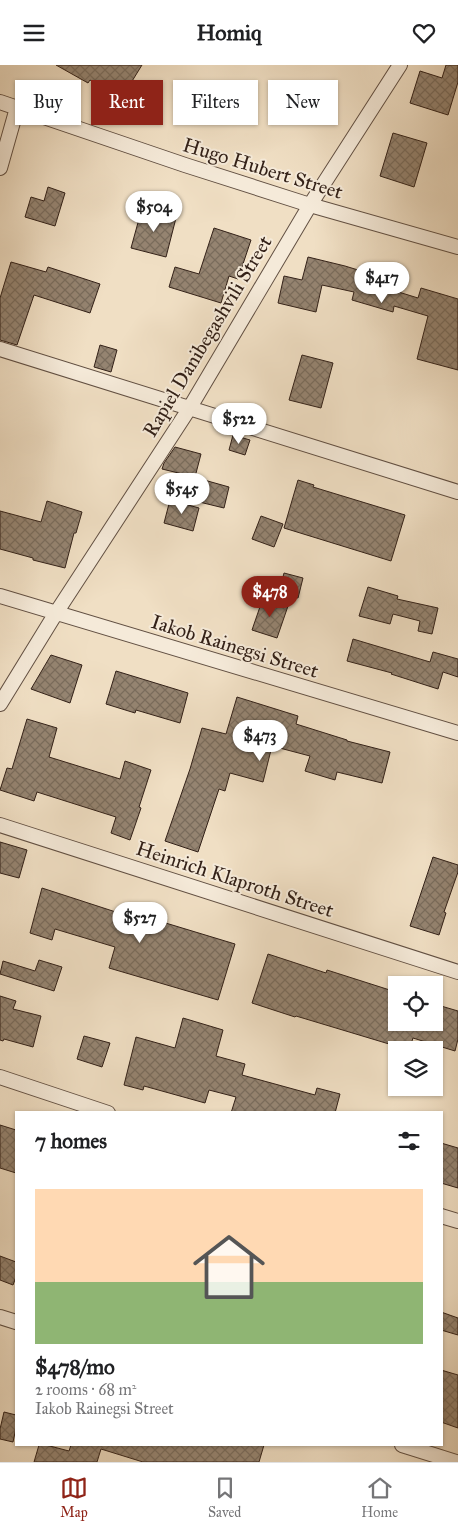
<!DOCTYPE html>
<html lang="en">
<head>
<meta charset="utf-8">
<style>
  :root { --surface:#fff; --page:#f2f2f2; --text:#202124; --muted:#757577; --line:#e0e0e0; --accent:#8f2418 }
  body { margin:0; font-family:"IM FELL Great Primer",serif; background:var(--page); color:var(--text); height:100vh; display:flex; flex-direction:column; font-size:19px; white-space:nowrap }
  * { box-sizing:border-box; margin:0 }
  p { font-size:16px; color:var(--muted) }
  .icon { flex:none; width:28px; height:28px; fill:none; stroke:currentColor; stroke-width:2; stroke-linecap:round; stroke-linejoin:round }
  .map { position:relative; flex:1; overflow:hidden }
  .panel { position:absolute; left:15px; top:1046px; width:428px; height:335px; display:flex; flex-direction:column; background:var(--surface); border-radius:0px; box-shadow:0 1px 4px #0004 }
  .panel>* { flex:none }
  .top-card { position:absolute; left:15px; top:15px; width:429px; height:45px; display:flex; gap:10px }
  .buttons { position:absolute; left:388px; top:911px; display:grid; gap:10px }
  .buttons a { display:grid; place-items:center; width:55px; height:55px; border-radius:0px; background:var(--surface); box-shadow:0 1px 4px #0004; font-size:25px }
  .price { position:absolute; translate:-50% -42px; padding:0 11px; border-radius:18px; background:#fff; color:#222; font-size:16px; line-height:32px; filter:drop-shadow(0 1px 2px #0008) }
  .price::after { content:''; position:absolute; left:50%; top:30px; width:15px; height:11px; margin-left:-8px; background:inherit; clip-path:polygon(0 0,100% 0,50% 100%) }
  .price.active { background:var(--accent); color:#fff }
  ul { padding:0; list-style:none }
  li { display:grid; align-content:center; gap:10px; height:265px; padding:0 20px }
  li span { display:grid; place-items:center; height:155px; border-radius:0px; color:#555 }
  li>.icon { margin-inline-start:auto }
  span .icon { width:90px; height:90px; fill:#fffc; stroke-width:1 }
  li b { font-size:21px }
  h2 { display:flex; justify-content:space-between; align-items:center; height:60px; padding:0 20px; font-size:21px }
  .tag { padding:0 18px; border-radius:0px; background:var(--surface); box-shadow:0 1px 4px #0004; font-size:18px; line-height:45px }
  .tag.active { background:var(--accent); color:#fff }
  header { display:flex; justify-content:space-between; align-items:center; height:65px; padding:0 20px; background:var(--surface); font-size:22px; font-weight:800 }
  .tab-bar { display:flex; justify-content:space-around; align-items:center; height:70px; border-top:1px solid var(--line); background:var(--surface); font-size:14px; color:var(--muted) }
  .tab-bar a { display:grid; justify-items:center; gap:2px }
  .tab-bar .active { color:var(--accent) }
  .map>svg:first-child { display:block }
  .building { fill:url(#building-cross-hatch); stroke:#332118 }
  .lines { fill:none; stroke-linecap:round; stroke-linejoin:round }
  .minor-casing { stroke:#625043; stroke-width:16 }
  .minor { stroke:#f5ead9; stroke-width:14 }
  .labels { text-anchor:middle; stroke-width:4; stroke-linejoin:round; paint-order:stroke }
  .street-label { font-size:20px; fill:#332118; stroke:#f5ead9 }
</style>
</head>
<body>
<header><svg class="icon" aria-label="menu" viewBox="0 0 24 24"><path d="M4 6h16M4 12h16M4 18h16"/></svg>Homiq<svg class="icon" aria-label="heart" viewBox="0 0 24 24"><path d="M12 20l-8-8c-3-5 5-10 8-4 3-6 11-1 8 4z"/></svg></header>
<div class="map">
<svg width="458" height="1397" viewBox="0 0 458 1397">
  <defs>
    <pattern id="building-cross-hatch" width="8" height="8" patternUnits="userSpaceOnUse" patternTransform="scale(1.25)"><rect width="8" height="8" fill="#958471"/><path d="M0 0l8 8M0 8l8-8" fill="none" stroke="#7a6c5c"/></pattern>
  </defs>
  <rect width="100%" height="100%" fill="#f0dfc4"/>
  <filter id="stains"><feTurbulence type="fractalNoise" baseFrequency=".004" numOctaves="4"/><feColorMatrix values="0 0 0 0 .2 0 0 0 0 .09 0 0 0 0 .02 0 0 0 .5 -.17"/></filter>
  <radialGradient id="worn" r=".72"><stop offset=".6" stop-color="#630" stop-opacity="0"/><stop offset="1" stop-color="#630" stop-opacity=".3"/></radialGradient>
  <path class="building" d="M56,0h86l-21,34 -31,-19 -2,3z
    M446,0h12v17l-10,33 -38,-12 10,-32 22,7z
    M393,68l34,10 -13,44 -34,-11z
    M48,122l17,6 -10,33 -30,-9 6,-20 13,4z
    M142,143l34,10 -10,39 -35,-9z
    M214,163l37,12 -13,39 -9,-3 -8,27 -52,-16 6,-20 24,7z
    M308,192l37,9 49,15 -2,9 26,8 3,-10 37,11v71l-41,-11 11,-43 -34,-10 -1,6 -41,-12 2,-8 -32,-7 -6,27 -38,-9 6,-27 18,4z
    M11,197l35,10 2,-5 52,17 -10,29 -56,-18 -17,50 -17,-5v-42z
    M100,280l17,5 -6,22 -17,-5z
    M302,290l31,8 -12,45 -32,-8z
    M233,370l17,5 -5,15 -16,-5z
    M175,382l26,7 -6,23 -33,-8 2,-6z
    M197,413l32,9 -5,21 -33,-8z
    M298,415l16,5 -1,2 92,28 -14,46 -107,-33z
    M170,435l29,8 -6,23 -29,-8z
    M47,436l35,11 -6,21h-2l-9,35 -32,-8v-2l-33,-9v-38l41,11z
    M261,451l22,8 -9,23 -22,-8z
    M284,508l19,5 -5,20 -19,-5z
    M368,522l30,9 -1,3 41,9 -6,26 -14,-3 2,-10 -27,-7 -3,10 -31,-8z
    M263,533l25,8 -11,32 -25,-8z
    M353,574l77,23 3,-10 25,7v18l-15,-5 -5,17 -47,-15 1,-1 -45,-12z
    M51,590l31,10 -12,38 -39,-14z
    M116,606l72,22 -8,30 -44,-13 -1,3 -29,-9z
    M237,632l61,19 -2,8 51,16v1l43,11 -8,31 -45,-11 -2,8 -30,-9 5,-15 -38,-10 -9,36 -33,-9 -5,18 -6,-2 -21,63 -33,-11 25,-72 12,-41 24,6z
    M27,654l30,9 -8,29 71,22 5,-18 26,9 -12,37 2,1 -11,32 -19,-7 5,-16 -79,-25 -3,9 -34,-11 7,-22 5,1z
    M0,777l27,8 -8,28 -19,-5z
    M433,792l25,8v7l-14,40 2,1 -7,22 -29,-9z
    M42,823l83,27 1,-4 109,33 -17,56 -109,-32 6,-21 -60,-18 -3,11 -22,-7z
    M268,889l58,19 1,-3 69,22v31h40l5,-17 17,5v28l-3,12 -42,-13 -4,12 -113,-34 -1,1 -43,-14z
    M39,895l23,7 -8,24 -54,-17 3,-13 32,10z
    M0,931l16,5 -3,8 28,7 -8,31 -29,-8 -1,2 -3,-1z
    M183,953l40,12 -7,26 29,8 -3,11 73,20 2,-7 23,6 -5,19h-104l5,-16 -27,-7 -4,13 -61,-17 -1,4 -19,-5 12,-48 39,11z
    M84,971l26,7 -8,24 -25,-8z
    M0,1060l16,5v43l-16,-5z
    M441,1078l17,5v40l-17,-5z
    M0,1191l16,6v15l-3,8 -13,-5z
    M441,1247l17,6v17l-17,-5z
    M441,1305l17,5v53l-17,-6z
    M4,1347l12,3v13l-3,14 -13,-3v-10z
    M39,1380h7l23,6 2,-6h193l-5,17h-116l-42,-13 -4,13h-63z"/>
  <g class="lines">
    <g class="minor-casing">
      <path id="minor" d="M0,37l185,63 125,40 148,42
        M0,103l17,-60
        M0,284l458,143
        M0,531l458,137
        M0,639l56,-91 133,-204 121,-204 90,-140
        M0,760l458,147
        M0,1012l108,36
        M441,1151l17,5
        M0,1252l16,5
        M402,1380l54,17"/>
    </g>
    <use href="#minor" class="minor"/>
  </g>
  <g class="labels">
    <g class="street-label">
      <text transform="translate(263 103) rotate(17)" y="7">Hugo Hubert Street</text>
      <text transform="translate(207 271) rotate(-59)" y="7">Rapiel Danibegashvili Street</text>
      <text transform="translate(235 581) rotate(17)" y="7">Iakob Rainegsi Street</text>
      <text transform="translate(235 814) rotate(18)" y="7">Heinrich Klaproth Street</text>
    </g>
  </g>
  <rect width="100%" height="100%" filter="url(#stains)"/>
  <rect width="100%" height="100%" fill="url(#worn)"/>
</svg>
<div class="buttons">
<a><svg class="icon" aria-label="locate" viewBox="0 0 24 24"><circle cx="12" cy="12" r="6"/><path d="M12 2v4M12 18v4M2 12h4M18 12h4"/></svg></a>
<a><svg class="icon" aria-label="layers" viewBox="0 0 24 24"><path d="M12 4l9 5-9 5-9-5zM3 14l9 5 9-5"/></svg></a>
</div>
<b class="price" style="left:154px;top:168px">$504</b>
<b class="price" style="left:382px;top:239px">$417</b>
<b class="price" style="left:239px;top:380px">$522</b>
<b class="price" style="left:182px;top:450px">$545</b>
<b class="price active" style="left:270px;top:553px">$478</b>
<b class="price" style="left:260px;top:697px">$473</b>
<b class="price" style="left:140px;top:879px">$527</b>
<div class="top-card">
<a class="tag">Buy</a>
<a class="tag active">Rent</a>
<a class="tag">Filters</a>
<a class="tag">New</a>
</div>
<section class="panel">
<h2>7 homes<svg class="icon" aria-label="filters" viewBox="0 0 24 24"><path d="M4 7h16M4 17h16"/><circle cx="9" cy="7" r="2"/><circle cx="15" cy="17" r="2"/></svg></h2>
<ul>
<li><span style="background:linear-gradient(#ffd9b3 60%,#8fb573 0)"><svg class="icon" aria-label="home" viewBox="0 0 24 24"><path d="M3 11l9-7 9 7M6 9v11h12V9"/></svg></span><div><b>$478/mo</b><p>2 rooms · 68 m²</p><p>Iakob Rainegsi Street</p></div></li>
</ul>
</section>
</div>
<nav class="tab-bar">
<a class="active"><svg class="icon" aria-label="map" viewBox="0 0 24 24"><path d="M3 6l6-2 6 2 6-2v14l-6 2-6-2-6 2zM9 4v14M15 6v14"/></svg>Map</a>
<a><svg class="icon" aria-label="saved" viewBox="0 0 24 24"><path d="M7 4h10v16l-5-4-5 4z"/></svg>Saved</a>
<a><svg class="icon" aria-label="home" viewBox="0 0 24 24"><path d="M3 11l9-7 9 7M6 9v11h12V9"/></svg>Home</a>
</nav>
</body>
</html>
